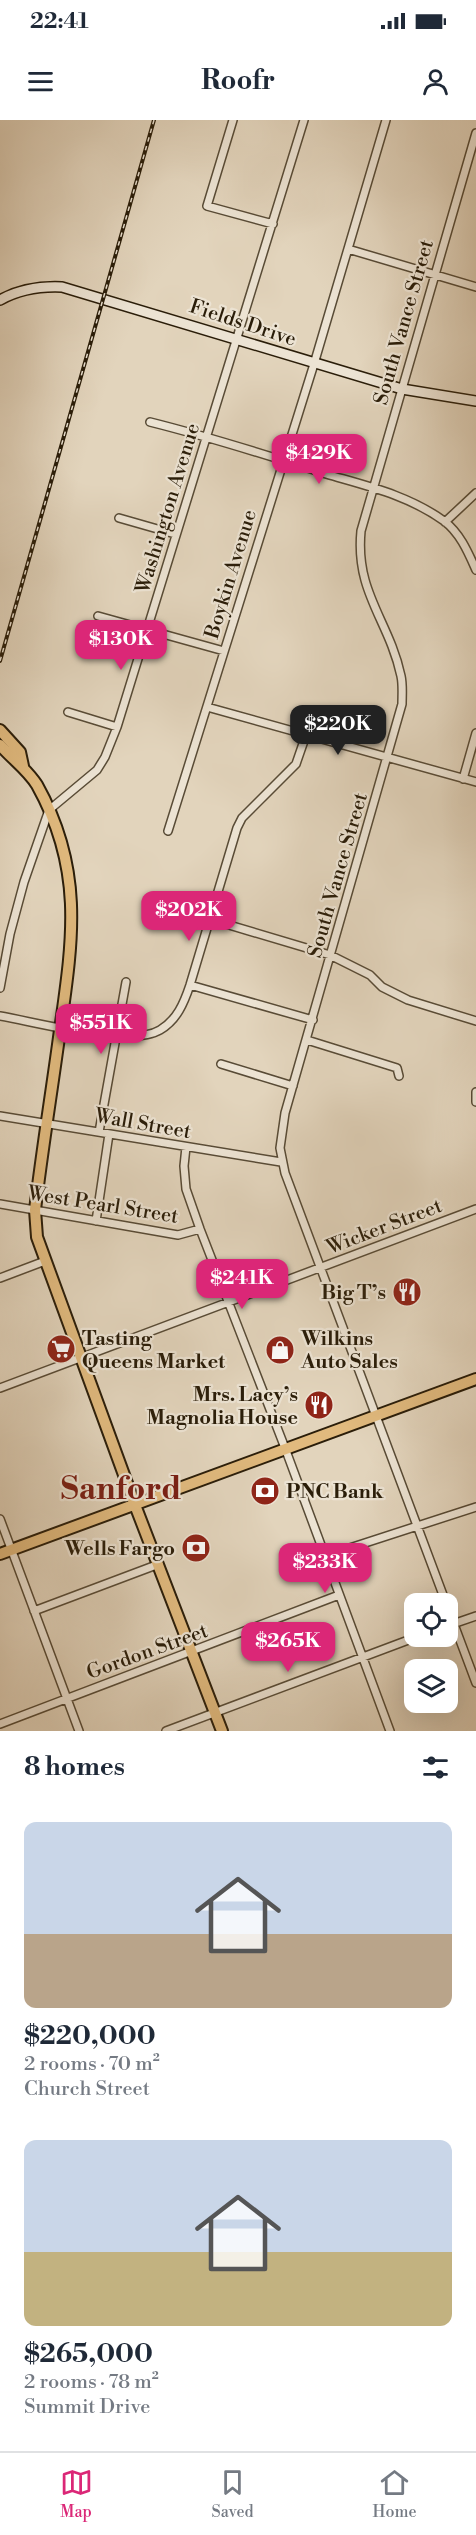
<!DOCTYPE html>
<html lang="en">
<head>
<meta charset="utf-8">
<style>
  :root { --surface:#fff; --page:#f6f6f7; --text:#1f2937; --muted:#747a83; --line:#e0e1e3; --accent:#db2777 }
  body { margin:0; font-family:"Libre Bodoni",serif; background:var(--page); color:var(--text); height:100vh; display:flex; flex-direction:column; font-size:22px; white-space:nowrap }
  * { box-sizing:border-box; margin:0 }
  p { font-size:20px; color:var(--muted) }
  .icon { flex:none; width:33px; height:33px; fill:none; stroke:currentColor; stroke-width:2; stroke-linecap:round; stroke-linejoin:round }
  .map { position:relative; height:1611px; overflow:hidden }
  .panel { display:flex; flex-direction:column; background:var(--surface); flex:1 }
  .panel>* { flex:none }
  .buttons { position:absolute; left:404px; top:1473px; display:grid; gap:12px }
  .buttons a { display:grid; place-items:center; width:54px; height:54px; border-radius:12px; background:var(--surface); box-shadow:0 6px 24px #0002; font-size:30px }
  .price { position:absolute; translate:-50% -51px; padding:0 14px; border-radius:12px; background:var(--accent); color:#fff; font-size:20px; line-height:39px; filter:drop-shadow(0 2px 3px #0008) }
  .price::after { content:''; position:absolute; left:50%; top:36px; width:18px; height:14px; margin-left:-9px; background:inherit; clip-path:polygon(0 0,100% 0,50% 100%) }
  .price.current { background:#222; color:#fff }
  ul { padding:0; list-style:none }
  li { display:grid; align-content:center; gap:12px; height:318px; padding:0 24px }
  li span { display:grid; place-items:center; height:186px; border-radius:12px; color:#555 }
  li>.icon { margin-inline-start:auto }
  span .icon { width:108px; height:108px; fill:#fffc; stroke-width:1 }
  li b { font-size:26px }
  h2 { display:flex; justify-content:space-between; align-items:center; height:72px; padding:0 24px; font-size:26px }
  .status { display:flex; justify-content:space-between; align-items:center; height:42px; padding:0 30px; background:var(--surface); direction:ltr }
  .status svg { height:16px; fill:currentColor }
  header { display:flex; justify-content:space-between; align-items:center; height:78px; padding:0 24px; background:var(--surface); font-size:27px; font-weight:700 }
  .tab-bar { display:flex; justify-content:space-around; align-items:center; height:84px; border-top:2px solid var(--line); background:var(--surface); font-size:16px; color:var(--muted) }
  .tab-bar a { display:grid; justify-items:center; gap:3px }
  .tab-bar .current { color:var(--accent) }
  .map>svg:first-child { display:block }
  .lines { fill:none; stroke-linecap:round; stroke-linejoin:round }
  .street-casing { stroke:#584b36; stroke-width:10 }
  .secondary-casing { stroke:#2a1d09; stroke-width:12 }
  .primary-casing { stroke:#2a1d09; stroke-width:14 }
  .street { stroke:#ece3d3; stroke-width:7 }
  .secondary { stroke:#ece3d3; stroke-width:9 }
  .primary { stroke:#e1ba7e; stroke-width:10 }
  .rail-casing { stroke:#2a1d09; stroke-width:4 }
  .rail { stroke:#ece3d3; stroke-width:1.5; stroke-dasharray:4.5; stroke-linecap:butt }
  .labels { text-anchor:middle; stroke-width:4.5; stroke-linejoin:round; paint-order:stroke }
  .street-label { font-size:20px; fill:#2a1d09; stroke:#ece3d3 }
  .poi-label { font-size:20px; font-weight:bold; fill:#2a1d09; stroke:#ece3d3; text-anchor:end }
  .town-label { font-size:32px; font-weight:bold; fill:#7a1f14; stroke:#ece3d3 }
</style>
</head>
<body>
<div class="status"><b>22:41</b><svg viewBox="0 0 49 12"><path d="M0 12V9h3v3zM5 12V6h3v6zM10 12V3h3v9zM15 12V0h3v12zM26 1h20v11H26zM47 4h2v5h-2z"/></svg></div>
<header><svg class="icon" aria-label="menu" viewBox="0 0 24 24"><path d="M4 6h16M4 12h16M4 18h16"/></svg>Roofr<svg class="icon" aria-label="person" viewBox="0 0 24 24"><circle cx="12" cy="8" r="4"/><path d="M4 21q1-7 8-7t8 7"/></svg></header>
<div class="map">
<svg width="476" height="1611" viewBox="0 0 476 1611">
  <rect width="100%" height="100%" fill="#e2d4bc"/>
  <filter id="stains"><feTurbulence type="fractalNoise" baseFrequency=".00333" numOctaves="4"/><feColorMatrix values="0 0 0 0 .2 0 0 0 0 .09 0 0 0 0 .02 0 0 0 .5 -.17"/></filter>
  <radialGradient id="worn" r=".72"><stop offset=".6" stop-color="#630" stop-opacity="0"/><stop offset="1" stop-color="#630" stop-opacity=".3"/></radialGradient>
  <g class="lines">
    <g class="street-casing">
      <path id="street" d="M233,0l-26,86 66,18
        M476,13l-115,398c-6,62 28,89 40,145 2,9 1,19 1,28l-117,409 -5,35 5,25 191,510
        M348,129l128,38
        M150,302c60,15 117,33 176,52 41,12 82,21 118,47 16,12 24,31 32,49
        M119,398l56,16
        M445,402l31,-29
        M98,496l126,35
        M207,587l269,75
        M68,592l49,15
        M463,659l13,-46
        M168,711l146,-467 72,-244
        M209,799l121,36 40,20 12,12 26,13 68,21
        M190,865l123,35
        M0,868l10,-54 14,-52 25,-72 48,-40 8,-13 12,-30 187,-607
        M0,896c36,6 130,32 160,14 17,-10 24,-27 30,-45l47,-157 5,-10 54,-54 10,-29
        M307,920l90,28 2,8
        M221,944l72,22
        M476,972v10
        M0,996l281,46
        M99,1012l27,-150
        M186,1027l-2,19 2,23 14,40 85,219 105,283
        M0,1084l178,31 22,-6
        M96,1101l13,-87
        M0,1158l45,-17
        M0,1268l476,-179
        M0,1399l79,212
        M325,1436l151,-49
        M34,1491l125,-47
        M447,1506l29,-10
        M0,1604l339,-129
        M166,1611l253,-95"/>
    </g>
    <g class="secondary-casing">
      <path id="secondary" d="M0,180c20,-11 40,-14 62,-13l340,102 74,12"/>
    </g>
    <g class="primary-casing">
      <path id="primary" d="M0,610l20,22 3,14
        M0,625c12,14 27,24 37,40 47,84 36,154 23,245 -8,60 -18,120 -25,180l2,27 98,268 87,226
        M0,1434l476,-175"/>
    </g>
    <use href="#street" class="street"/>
    <use href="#secondary" class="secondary"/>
    <use href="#primary" class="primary"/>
    <g class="rail-casing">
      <path id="rail" d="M0,541l154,-541"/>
    </g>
    <use href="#rail" class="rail"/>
  </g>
  <defs>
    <g id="restaurant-disc" transform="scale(1.5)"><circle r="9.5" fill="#8f2418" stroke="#ece3d3"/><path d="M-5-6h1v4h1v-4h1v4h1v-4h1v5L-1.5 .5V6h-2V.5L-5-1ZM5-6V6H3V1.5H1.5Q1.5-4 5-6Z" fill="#fff"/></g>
    <g id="supermarket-disc" transform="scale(1.5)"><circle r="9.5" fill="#8f2418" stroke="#ece3d3"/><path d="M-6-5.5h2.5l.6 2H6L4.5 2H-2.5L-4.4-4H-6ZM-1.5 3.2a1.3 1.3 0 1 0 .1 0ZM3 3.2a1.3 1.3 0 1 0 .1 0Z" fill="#fff"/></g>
    <g id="shop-disc" transform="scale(1.5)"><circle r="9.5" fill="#8f2418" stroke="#ece3d3"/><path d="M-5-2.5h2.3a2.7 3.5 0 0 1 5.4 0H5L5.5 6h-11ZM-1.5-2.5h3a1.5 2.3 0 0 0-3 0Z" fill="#fff"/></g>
    <g id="bank-disc" transform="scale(1.5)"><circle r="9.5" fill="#8f2418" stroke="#ece3d3"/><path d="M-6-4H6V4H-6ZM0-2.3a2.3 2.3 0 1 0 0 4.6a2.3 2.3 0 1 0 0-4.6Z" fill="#fff"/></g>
  </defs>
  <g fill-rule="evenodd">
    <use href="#restaurant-disc" x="407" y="1172"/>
    <use href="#supermarket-disc" x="61" y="1229"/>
    <use href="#shop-disc" x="280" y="1230"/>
    <use href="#restaurant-disc" x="319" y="1285"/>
    <use href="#bank-disc" x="265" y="1371"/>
    <use href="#bank-disc" x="196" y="1428"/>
  </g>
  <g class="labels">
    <g class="street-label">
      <text transform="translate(243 202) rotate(18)" y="7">Fields Drive</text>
      <text transform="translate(403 202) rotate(-74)" y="7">South Vance Street</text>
      <text transform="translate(167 388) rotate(-73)" y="7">Washington Avenue</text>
      <text transform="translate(230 454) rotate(-73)" y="7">Boykin Avenue</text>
      <text transform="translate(337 755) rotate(-74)" y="7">South Vance Street</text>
      <text transform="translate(143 1003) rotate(10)" y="7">Wall Street</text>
      <text transform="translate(103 1084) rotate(9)" y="7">West Pearl Street</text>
      <text transform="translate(384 1106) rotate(-21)" y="7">Wicker Street</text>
      <text transform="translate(147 1531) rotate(-20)" y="7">Gordon Street</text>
    </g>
    <g class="poi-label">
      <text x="386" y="1179">Big T’s</text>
      <text x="82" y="1225" text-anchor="start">Tasting<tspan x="82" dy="23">Queens Market</tspan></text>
      <text x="301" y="1225" text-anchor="start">Wilkins<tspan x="301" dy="23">Auto Sales</tspan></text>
      <text x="298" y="1281">Mrs. Lacy’s<tspan x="298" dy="23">Magnolia House</tspan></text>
      <text x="286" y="1378" text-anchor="start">PNC Bank</text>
      <text x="175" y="1435">Wells Fargo</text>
    </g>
    <g class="town-label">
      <text x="121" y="1379">Sanford</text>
    </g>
  </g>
  <rect width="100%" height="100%" filter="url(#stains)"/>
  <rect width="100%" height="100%" fill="url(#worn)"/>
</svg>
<div class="buttons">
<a><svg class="icon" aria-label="locate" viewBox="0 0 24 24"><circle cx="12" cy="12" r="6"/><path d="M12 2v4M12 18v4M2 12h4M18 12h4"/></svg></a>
<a><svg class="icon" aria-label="layers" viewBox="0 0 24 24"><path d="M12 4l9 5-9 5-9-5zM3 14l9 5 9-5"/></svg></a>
</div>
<b class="price" style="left:319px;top:365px">$429K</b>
<b class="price" style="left:121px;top:551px">$130K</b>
<b class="price current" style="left:338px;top:636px">$220K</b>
<b class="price" style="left:189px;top:822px">$202K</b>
<b class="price" style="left:101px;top:935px">$551K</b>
<b class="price" style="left:242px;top:1190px">$241K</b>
<b class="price" style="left:325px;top:1474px">$233K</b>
<b class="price" style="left:288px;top:1553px">$265K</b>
</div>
<section class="panel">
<h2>8 homes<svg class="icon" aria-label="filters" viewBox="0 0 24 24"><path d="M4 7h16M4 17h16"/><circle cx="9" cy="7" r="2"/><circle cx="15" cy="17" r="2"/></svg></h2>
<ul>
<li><span style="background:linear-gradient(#c9d6e8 60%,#b9a48a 0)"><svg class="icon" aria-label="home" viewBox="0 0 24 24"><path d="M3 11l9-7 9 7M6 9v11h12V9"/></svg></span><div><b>$220,000</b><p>2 rooms · 70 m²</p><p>Church Street</p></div></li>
<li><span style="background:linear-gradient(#c9d6e8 60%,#c2b280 0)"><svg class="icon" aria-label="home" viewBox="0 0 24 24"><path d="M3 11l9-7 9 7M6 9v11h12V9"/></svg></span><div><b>$265,000</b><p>2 rooms · 78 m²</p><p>Summit Drive</p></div></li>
</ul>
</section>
<nav class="tab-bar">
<a class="current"><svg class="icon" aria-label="map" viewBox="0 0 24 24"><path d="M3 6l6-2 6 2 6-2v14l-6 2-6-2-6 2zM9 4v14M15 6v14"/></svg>Map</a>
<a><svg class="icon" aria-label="saved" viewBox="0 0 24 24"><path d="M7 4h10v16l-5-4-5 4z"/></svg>Saved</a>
<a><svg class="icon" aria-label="home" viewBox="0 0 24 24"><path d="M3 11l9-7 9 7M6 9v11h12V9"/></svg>Home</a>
</nav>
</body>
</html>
